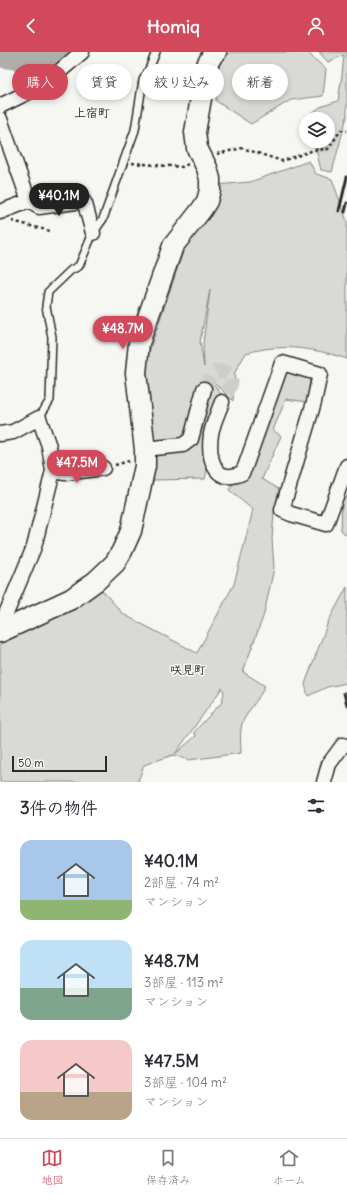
<!DOCTYPE html>
<html lang="ja">
<head>
<meta charset="utf-8">
<style>
  :root { --surface:#fff; --page:#f7f7f7; --text:#2b2b33; --muted:#7c7c81; --line:#e1e1e2; --accent:#d1495b }
  body { margin:0; font-family:Delius,"Klee One",sans-serif; background:var(--page); color:var(--text); height:100vh; display:flex; flex-direction:column; font-size:15px; white-space:nowrap }
  * { box-sizing:border-box; margin:0 }
  p { font-size:13px; color:var(--muted) }
  .icon { flex:none; width:22px; height:22px; fill:none; stroke:currentColor; stroke-width:2; stroke-linecap:round; stroke-linejoin:round }
  .map { position:relative; height:730px; overflow:hidden }
  .details { display:flex; flex-direction:column; background:var(--surface); flex:1 }
  .details>* { flex:none }
  .top-card { position:absolute; left:12px; top:12px; width:323px; height:36px; display:flex; gap:8px }
  .fabs { position:absolute; left:299px; top:60px; display:grid; gap:8px }
  .fabs a { display:grid; place-items:center; width:36px; height:36px; border-radius:50%; background:var(--surface); box-shadow:0 2px 6px #0003; font-size:20px }
  .scale { position:absolute; left:12px; bottom:10px; width:95px; box-sizing:border-box; padding-left:4px; border:2px solid #2b2b2b; border-top:0; font-size:11px; line-height:14px; white-space:nowrap; color:#2b2b2b; -webkit-text-stroke:3px #f6f6f2; paint-order:stroke }
  .price { position:absolute; translate:-50% -34px; padding:0 9px; border-radius:14px; background:var(--accent); color:#fff; font-size:13px; line-height:26px; filter:drop-shadow(0 1px 2px #0008) }
  .price::after { content:''; position:absolute; left:50%; top:24px; width:12px; height:9px; margin-left:-6px; background:inherit; clip-path:polygon(0 0,100% 0,50% 100%) }
  .price.active { background:#222; color:#fff }
  ul { padding:0; list-style:none }
  li { display:flex; align-items:center; gap:12px; height:100px; padding:0 20px }
  li span { display:grid; place-items:center; flex:none; width:112px; height:80px; border-radius:12px; color:#555 }
  li>.icon { margin-inline-start:auto }
  span .icon { width:48px; height:48px; fill:#fffc; stroke-width:1 }
  li b { font-size:17px }
  h2 { display:flex; justify-content:space-between; align-items:center; height:48px; padding:0 20px; font-size:17px }
  .chip { padding:0 14px; border-radius:18px; background:var(--surface); box-shadow:0 2px 6px #0003; font-size:14px; line-height:36px }
  .chip.active { background:var(--accent); color:#fff }
  header { display:flex; justify-content:space-between; align-items:center; height:52px; padding:0 20px; background:var(--accent); color:#fff; font-size:18px; font-weight:800 }
  .dock { display:flex; justify-content:space-around; align-items:center; height:56px; border-top:1px solid var(--line); background:var(--surface); font-size:11px; color:var(--muted) }
  .dock a { display:grid; justify-items:center; gap:2px }
  .dock .active { color:var(--accent) }
  .map>svg:first-child { display:block }
  .green { fill:#d9d9d5; stroke:#828280; fill-rule:evenodd }
  .lines { fill:none; stroke-linecap:round; stroke-linejoin:round }
  .river { stroke:#aeaeab; stroke-width:23 }
  .street-tunnel { stroke:#cdcdca; stroke-width:14; stroke-dasharray:14 7; stroke-linecap:butt }
  .lane-casing { stroke:#2b2b2b; stroke-width:10 }
  .street-casing { stroke:#2b2b2b; stroke-width:17 }
  .secondary-casing { stroke:#2b2b2b; stroke-width:23 }
  .path { stroke:#2b2b2b; stroke-width:2.5; stroke-dasharray:3 3; stroke-linecap:butt }
  .lane { stroke:#f6f6f2; stroke-width:7 }
  .street { stroke:#f6f6f2; stroke-width:14 }
  .secondary { stroke:#f6f6f2; stroke-width:20 }
  .rail { stroke:#2b2b2b; stroke-width:3 }
  .labels { text-anchor:middle; stroke-width:3; stroke-linejoin:round; paint-order:stroke }
  .quarter-label { font-size:12px; font-weight:bold; fill:#2b2b2b; stroke:#f6f6f2 }
</style>
</head>
<body>
<header><svg class="icon" aria-label="back" viewBox="0 0 24 24"><path d="M15 5l-7 7 7 7"/></svg>Homiq<svg class="icon" aria-label="person" viewBox="0 0 24 24"><circle cx="12" cy="8" r="4"/><path d="M4 21q1-7 8-7t8 7"/></svg></header>
<div class="map">
<svg width="347" height="730" viewBox="0 0 347 730">
  <rect width="100%" height="100%" fill="#f6f6f2"/>
  <filter id="ink" filterUnits="userSpaceOnUse"><feTurbulence type="fractalNoise" baseFrequency=".025" numOctaves="2"/><feDisplacementMap in="SourceGraphic" scale="8" xChannelSelector="R" yChannelSelector="G"/><feConvolveMatrix kernelMatrix="1 2 1 2 8 2 1 2 1" color-interpolation-filters="sRGB"/></filter>
  <g filter="url(#ink)">
    <path class="green" d="M230,0h78l4,5 14,12 -3,27 -32,4 -40,24 -35,-23 2,-35z
      M319,0h28v64l-15,56 -11,-2 -7,-29h14v-22h-19l-1,-3 12,-9 18,-6 4,-26 2,-20 -16,7z
      M309,109l7,13 16,5 15,42v138c-23,-8 -49,-13 -73,-11 -9,0 -19,3 -28,5l-11,19 -2,29 -26,-26 20,27 -14,41 -8,36 -52,1 -6,-6 -1,-47 1,-69 37,-109 33,-64 33,-3zM210,238l-7,53 1,24 -4,-25z
      M287,309l23,15 -2,26 -22,-3 -13,31 8,6 -19,43 17,10 -5,24 -2,26 2,29 -10,46 -21,58 22,14c-6,13 -16,23 -22,35 -4,10 -2,22 -2,32l-52,7 -16,-5 -29,10 -6,16 2,1h-140v-145l101,-48 22,25 74,39 37,-69 19,-74 -24,-20 4,-6zM222,636l2,4 -2,10 -28,30 2,4 -21,18z
      M347,444v40l-6,-6 1,-30z
      M347,535v96l-20,4 -19,9 -3,-12 23,-62z"/>
    <g class="lines">
      <path class="river" d="M0,4l33,5 13,-2 12,-7"/>
      <path class="street-tunnel" d="M204,337l7,-14 6,-4c25,-1 12,19 5,31"/>
      <g class="lane-casing">
        <path id="lane" d="M39,366l11,-18 2,-63 -6,-31 2,-14 23,-22 8,-4 14,-33 10,-14 32,-89 8,-50 4,-6 9,-22"/>
      </g>
      <g class="street-casing">
        <path id="street" d="M0,54l45,-22 37,-32
          M0,67l29,82 10,6 44,-6 2,3 8,29
          M0,160l29,-11
          M222,350c-4,11 -9,21 -11,32 -3,22 2,52 31,39l3,-6 37,-104 38,11 -6,28 -32,108 9,4 35,10 21,-58
          M0,382l13,-2 26,-14 10,28 4,25 -19,76 -29,69 1,13
          M145,397l38,-4 8,-6 13,-50
          M53,419l12,2 38,-5
          M324,730l5,-18 14,-19"/>
      </g>
      <g class="secondary-casing">
        <path id="secondary" d="M0,580l71,-33 25,-18 19,-18 7,-12 9,-20 14,-65v-16l-9,-77 3,-30 34,-97 29,-37 5,-8 3,-11v-11l-3,-11 -10,-20 -2,-16 12,-67 6,-11 3,-2"/>
      </g>
      <path class="path" d="M217,102l25,-6 40,13 32,-11 14,-1 13,-19 6,1
        M132,111l50,4 6,-3
        M12,169l38,10
        M115,413l14,-4"/>
      <use href="#lane" class="lane"/>
      <use href="#street" class="street"/>
      <use href="#secondary" class="secondary"/>
      <path class="rail" d="M339,159l8,-34
        M345,160l2,-9
        M344,641l3,12"/>
    </g>
  </g>
  <g class="labels">
    <g class="quarter-label">
      <text x="92" y="65">上宿町</text>
      <text x="188" y="622">咲見町</text>
    </g>
  </g>
</svg>
<div class="fabs">
<a><svg class="icon" aria-label="layers" viewBox="0 0 24 24"><path d="M12 4l9 5-9 5-9-5zM3 14l9 5 9-5"/></svg></a>
</div>
<div class="scale">50 m</div>
<b class="price active" style="left:59px;top:165px">¥40.1M</b>
<b class="price" style="left:123px;top:298px">¥48.7M</b>
<b class="price" style="left:77px;top:432px">¥47.5M</b>
<div class="top-card">
<a class="chip active">購入</a>
<a class="chip">賃貸</a>
<a class="chip">絞り込み</a>
<a class="chip">新着</a>
</div>
</div>
<section class="details">
<h2>3件の物件<svg class="icon" aria-label="filters" viewBox="0 0 24 24"><path d="M4 7h16M4 17h16"/><circle cx="9" cy="7" r="2"/><circle cx="15" cy="17" r="2"/></svg></h2>
<ul>
<li><span style="background:linear-gradient(#a9c7e8 75%,#8fb573 0)"><svg class="icon" aria-label="home" viewBox="0 0 24 24"><path d="M3 11l9-7 9 7M6 9v11h12V9"/></svg></span><div><b>¥40.1M</b><p>2部屋 · 74 m²</p><p>マンション</p></div></li>
<li><span style="background:linear-gradient(#bfe0f5 60%,#7fa58c 0)"><svg class="icon" aria-label="home" viewBox="0 0 24 24"><path d="M3 11l9-7 9 7M6 9v11h12V9"/></svg></span><div><b>¥48.7M</b><p>3部屋 · 113 m²</p><p>マンション</p></div></li>
<li><span style="background:linear-gradient(#f6c9c9 65%,#b9a48a 0)"><svg class="icon" aria-label="home" viewBox="0 0 24 24"><path d="M3 11l9-7 9 7M6 9v11h12V9"/></svg></span><div><b>¥47.5M</b><p>3部屋 · 104 m²</p><p>マンション</p></div></li>
</ul>
</section>
<nav class="dock">
<a class="active"><svg class="icon" aria-label="map" viewBox="0 0 24 24"><path d="M3 6l6-2 6 2 6-2v14l-6 2-6-2-6 2zM9 4v14M15 6v14"/></svg>地図</a>
<a><svg class="icon" aria-label="saved" viewBox="0 0 24 24"><path d="M7 4h10v16l-5-4-5 4z"/></svg>保存済み</a>
<a><svg class="icon" aria-label="home" viewBox="0 0 24 24"><path d="M3 11l9-7 9 7M6 9v11h12V9"/></svg>ホーム</a>
</nav>
</body>
</html>
